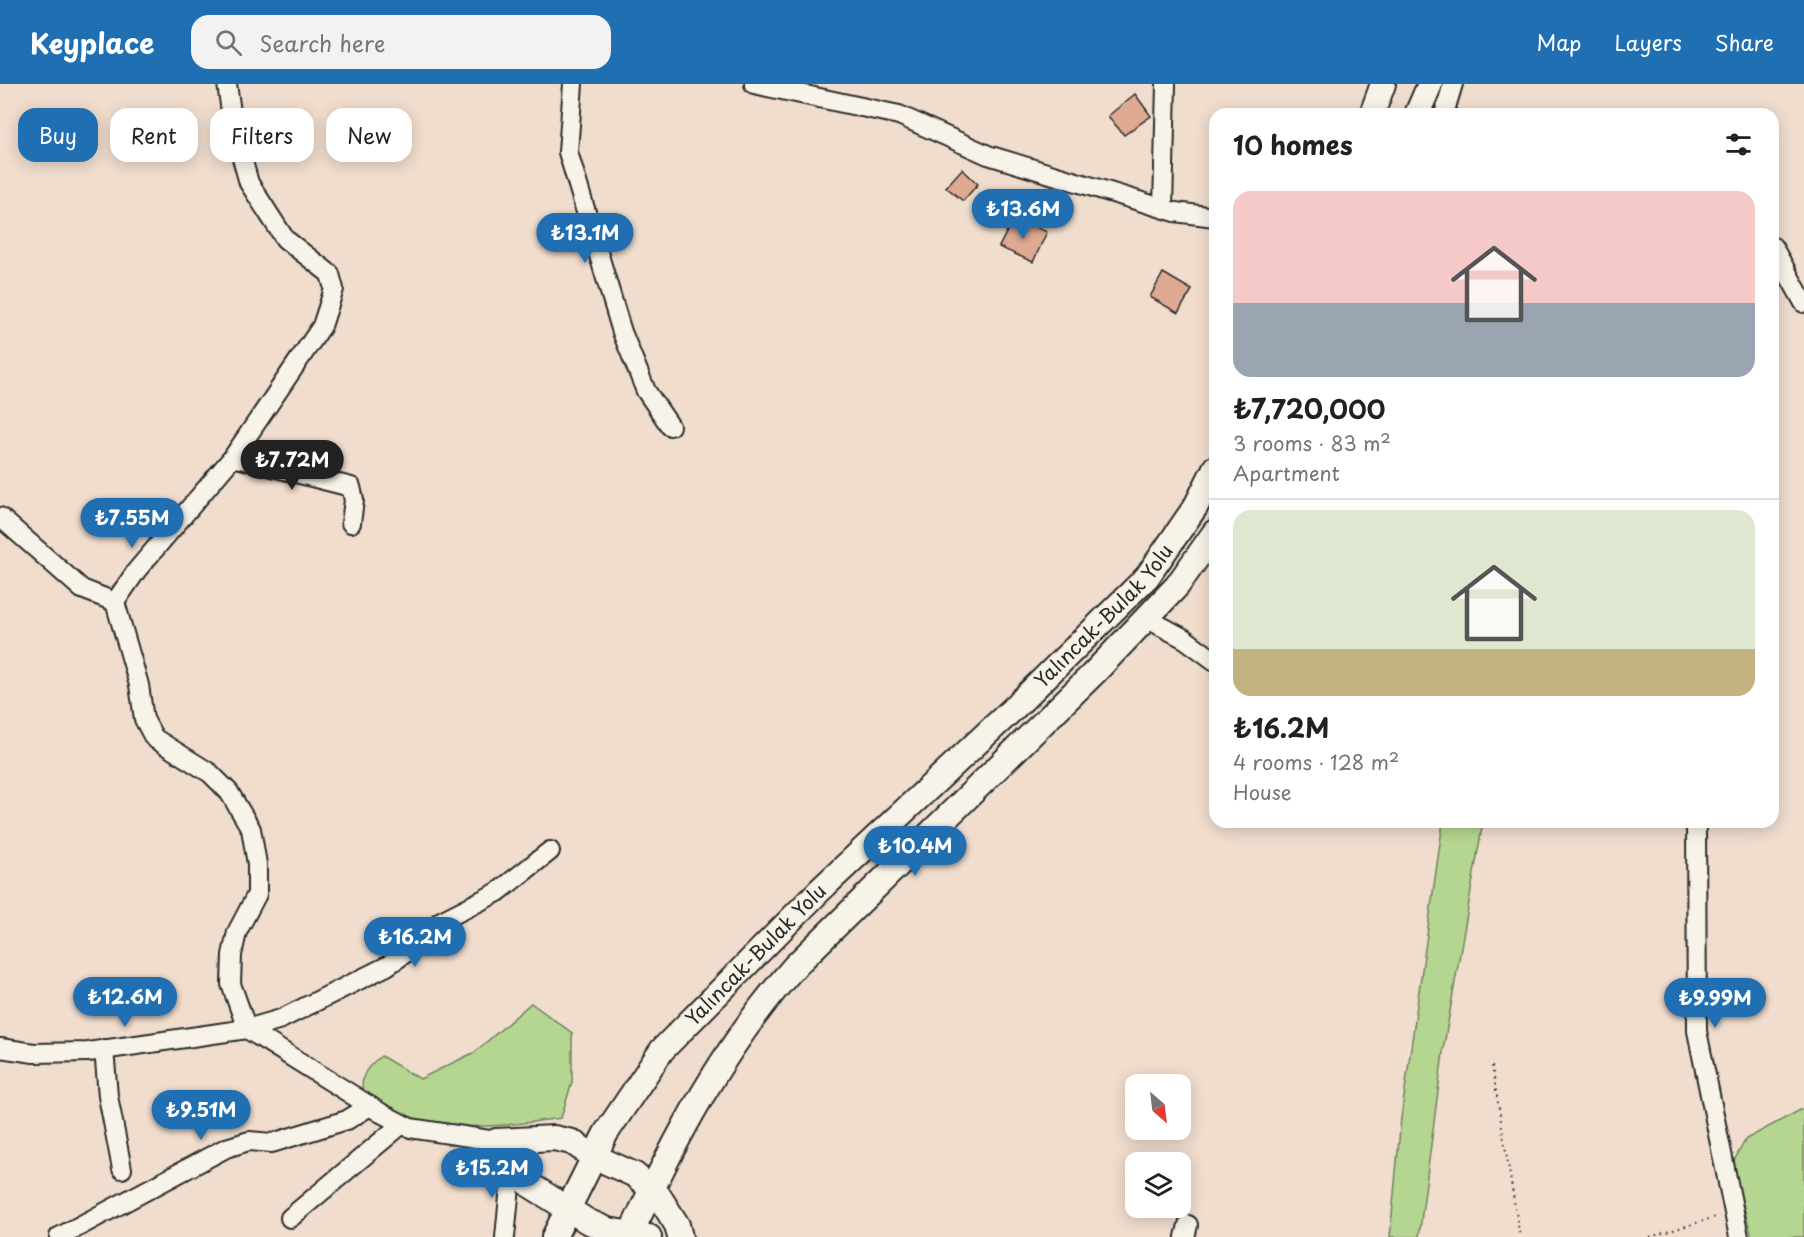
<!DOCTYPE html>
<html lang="en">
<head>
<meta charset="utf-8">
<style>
  :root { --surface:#fff; --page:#f2f2f2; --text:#202124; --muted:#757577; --line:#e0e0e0; --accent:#1f6fb2 }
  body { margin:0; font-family:"Playpen Sans",sans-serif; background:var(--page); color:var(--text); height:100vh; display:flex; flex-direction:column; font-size:22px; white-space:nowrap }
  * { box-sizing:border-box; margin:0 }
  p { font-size:20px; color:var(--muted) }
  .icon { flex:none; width:33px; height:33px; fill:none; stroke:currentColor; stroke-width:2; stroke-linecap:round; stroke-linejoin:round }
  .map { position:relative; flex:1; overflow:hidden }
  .panel { position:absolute; left:1209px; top:24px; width:570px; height:720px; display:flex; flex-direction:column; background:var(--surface); border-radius:18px; box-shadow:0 3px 15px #0003 }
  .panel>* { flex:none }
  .top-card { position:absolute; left:18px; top:24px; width:570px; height:54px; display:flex; gap:12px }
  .needle { width:39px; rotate:152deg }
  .buttons { position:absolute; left:1125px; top:990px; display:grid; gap:12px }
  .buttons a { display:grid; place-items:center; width:66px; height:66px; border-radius:12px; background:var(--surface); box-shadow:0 3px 15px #0003; font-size:30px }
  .price { position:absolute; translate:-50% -51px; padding:0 14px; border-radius:21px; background:var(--accent); color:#fff; font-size:20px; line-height:39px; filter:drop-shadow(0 2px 3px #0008) }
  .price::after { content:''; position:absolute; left:50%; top:36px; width:18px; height:14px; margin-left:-9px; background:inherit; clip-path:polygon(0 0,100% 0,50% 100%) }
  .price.current { background:#222; color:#fff }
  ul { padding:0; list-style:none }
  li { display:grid; align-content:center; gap:12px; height:318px; padding:0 24px }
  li+li { border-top:2px solid var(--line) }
  li span { display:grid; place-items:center; height:186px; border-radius:18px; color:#555 }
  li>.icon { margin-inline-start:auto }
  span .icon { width:108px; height:108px; fill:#fffc; stroke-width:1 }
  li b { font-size:26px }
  h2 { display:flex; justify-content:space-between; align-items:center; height:72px; padding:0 24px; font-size:26px }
  .tag { padding:0 21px; border-radius:18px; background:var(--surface); box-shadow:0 3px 15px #0003; font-size:21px; line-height:54px }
  .tag.current { background:var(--accent); color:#fff }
  header { display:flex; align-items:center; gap:36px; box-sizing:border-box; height:84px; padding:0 30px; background:var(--accent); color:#fff }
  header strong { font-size:28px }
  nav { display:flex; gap:33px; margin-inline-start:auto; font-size:21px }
  .search { width:420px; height:54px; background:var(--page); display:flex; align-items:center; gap:15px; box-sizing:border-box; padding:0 21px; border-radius:18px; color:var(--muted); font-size:22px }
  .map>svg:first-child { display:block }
  .green { fill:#b5d690; stroke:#70805e; stroke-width:1.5 }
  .building { fill:#deaa92; stroke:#2b2b2b; stroke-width:1.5 }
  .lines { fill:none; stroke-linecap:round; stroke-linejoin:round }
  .minor-casing { stroke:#2b2b2b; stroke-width:22 }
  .major-casing { stroke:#2b2b2b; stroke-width:28 }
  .path { stroke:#2b2b2b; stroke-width:2; stroke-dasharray:1.5 4.5; stroke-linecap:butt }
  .minor { stroke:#f7f3e8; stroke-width:18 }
  .major { stroke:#f7f3e8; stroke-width:24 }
  .labels { text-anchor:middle; stroke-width:6; stroke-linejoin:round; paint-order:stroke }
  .street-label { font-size:20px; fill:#2b2b2b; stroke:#f7f3e8 }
</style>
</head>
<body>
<header>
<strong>Keyplace</strong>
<div class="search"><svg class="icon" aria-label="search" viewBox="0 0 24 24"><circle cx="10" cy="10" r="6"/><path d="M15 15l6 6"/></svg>Search here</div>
<nav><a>Map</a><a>Layers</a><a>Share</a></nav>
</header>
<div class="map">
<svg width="1804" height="1153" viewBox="0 0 1804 1153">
  <rect width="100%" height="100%" fill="#f0ddce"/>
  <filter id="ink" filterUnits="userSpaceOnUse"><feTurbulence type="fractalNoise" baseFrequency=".0167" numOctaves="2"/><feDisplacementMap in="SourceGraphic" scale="12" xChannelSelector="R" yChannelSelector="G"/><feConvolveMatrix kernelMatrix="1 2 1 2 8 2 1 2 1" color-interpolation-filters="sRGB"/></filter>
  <g filter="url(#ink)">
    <path class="green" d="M1443,738h40l-39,223 -25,192h-29l11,-119z
      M531,919l41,30v49l-11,36c-44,6 -93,14 -137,3 -21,-5 -41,-16 -61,-23 -3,-21 1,-29 18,-42l39,23 55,-27z
      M1804,1024v129h-52l-20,-73 14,-25z"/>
    <path class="building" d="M1135,10l16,22 -27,19 -16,-19z
      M962,85l16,15 -15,17 -17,-14z
      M1014,133l33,15 -14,30 -34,-15z
      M1163,189l29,17 -14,23 -28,-16z"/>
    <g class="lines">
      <g class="minor-casing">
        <path id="minor" d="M227,0l6,42 16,57 36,56 45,35 4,15 -12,37 -89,131 -96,113 -22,32 24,83 5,34 10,19 56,35 19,19 22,37 6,35v30l-20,38 -5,23 -1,29 16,45 134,84 29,15 86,13
          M573,0l-5,68 54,180 24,59 24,35
          M754,0l145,31 89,40 187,57 40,5
          M1444,30l9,-30
          M1163,124l3,-124
          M1773,163l31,56
          M233,373l118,30 3,13 -3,23
          M0,433l82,72 33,13
          M1146,534l39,21 30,22
          M1696,738l1,209 42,206
          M0,964l34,5 54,-1 159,-23 34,-10 106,-53 20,-14 34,-31 57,-29 52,-41
          M104,965l4,47 14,73
          M290,1134l112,-94
          M59,1153l167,-89 23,-7 23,2 75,-23 23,-14
          M505,1153l7,-71
          M1185,1153l3,-12"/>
      </g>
      <g class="major-casing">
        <g id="major">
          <path d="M1372,30l11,-30"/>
          <path d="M1417,30l13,-30"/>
          <path id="s1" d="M554,1153l52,-104 56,-83 158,-160 195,-183 132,-130 49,-71 19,-38"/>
          <path d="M629,1153c46,-98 94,-190 166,-271l299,-293 83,-87 38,-54"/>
          <path d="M649,1153l-41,-7 -21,-9 -57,-36 -26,-29 -8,-15 58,-3 18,4 21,14 42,19 23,20 19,30 3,12"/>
        </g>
      </g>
      <path class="path" d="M1492,982l28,171
        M1650,1153l69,-21"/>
      <use href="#minor" class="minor"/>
      <use href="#major" class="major"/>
    </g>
  </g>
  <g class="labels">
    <g class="street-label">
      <text dy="7" stroke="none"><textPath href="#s1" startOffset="836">Yalıncak-Bulak Yolu</textPath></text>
      <text dy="7" stroke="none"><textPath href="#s1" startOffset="350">Yalıncak-Bulak Yolu</textPath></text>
    </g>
  </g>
</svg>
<div class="buttons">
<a><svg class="needle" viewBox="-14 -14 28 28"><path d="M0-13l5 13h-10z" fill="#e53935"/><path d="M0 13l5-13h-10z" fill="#757577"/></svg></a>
<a><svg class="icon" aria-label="layers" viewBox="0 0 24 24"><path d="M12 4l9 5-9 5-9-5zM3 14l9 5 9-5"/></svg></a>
</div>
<b class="price" style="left:1023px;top:156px">₺13.6M</b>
<b class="price" style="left:585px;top:180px">₺13.1M</b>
<b class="price current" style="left:292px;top:407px">₺7.72M</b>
<b class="price" style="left:132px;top:465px">₺7.55M</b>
<b class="price" style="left:915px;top:793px">₺10.4M</b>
<b class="price" style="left:415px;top:884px">₺16.2M</b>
<b class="price" style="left:125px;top:944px">₺12.6M</b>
<b class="price" style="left:1715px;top:945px">₺9.99M</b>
<b class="price" style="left:201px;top:1057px">₺9.51M</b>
<b class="price" style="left:492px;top:1115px">₺15.2M</b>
<div class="top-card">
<a class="tag current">Buy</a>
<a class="tag">Rent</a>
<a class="tag">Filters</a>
<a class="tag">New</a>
</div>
<section class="panel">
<h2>10 homes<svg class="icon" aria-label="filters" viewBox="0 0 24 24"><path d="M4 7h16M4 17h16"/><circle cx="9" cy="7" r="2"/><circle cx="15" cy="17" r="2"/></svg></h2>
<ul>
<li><span style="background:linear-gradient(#f6c9c9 60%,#9aa5b1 0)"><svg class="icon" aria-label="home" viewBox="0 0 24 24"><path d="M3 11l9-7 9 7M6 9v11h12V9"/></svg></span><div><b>₺7,720,000</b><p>3 rooms · 83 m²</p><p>Apartment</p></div></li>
<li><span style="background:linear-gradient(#dfe7d0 75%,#c2b280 0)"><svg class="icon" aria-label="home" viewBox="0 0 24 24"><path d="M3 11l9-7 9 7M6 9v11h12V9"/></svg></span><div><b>₺16.2M</b><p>4 rooms · 128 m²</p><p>House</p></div></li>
</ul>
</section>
</div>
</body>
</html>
